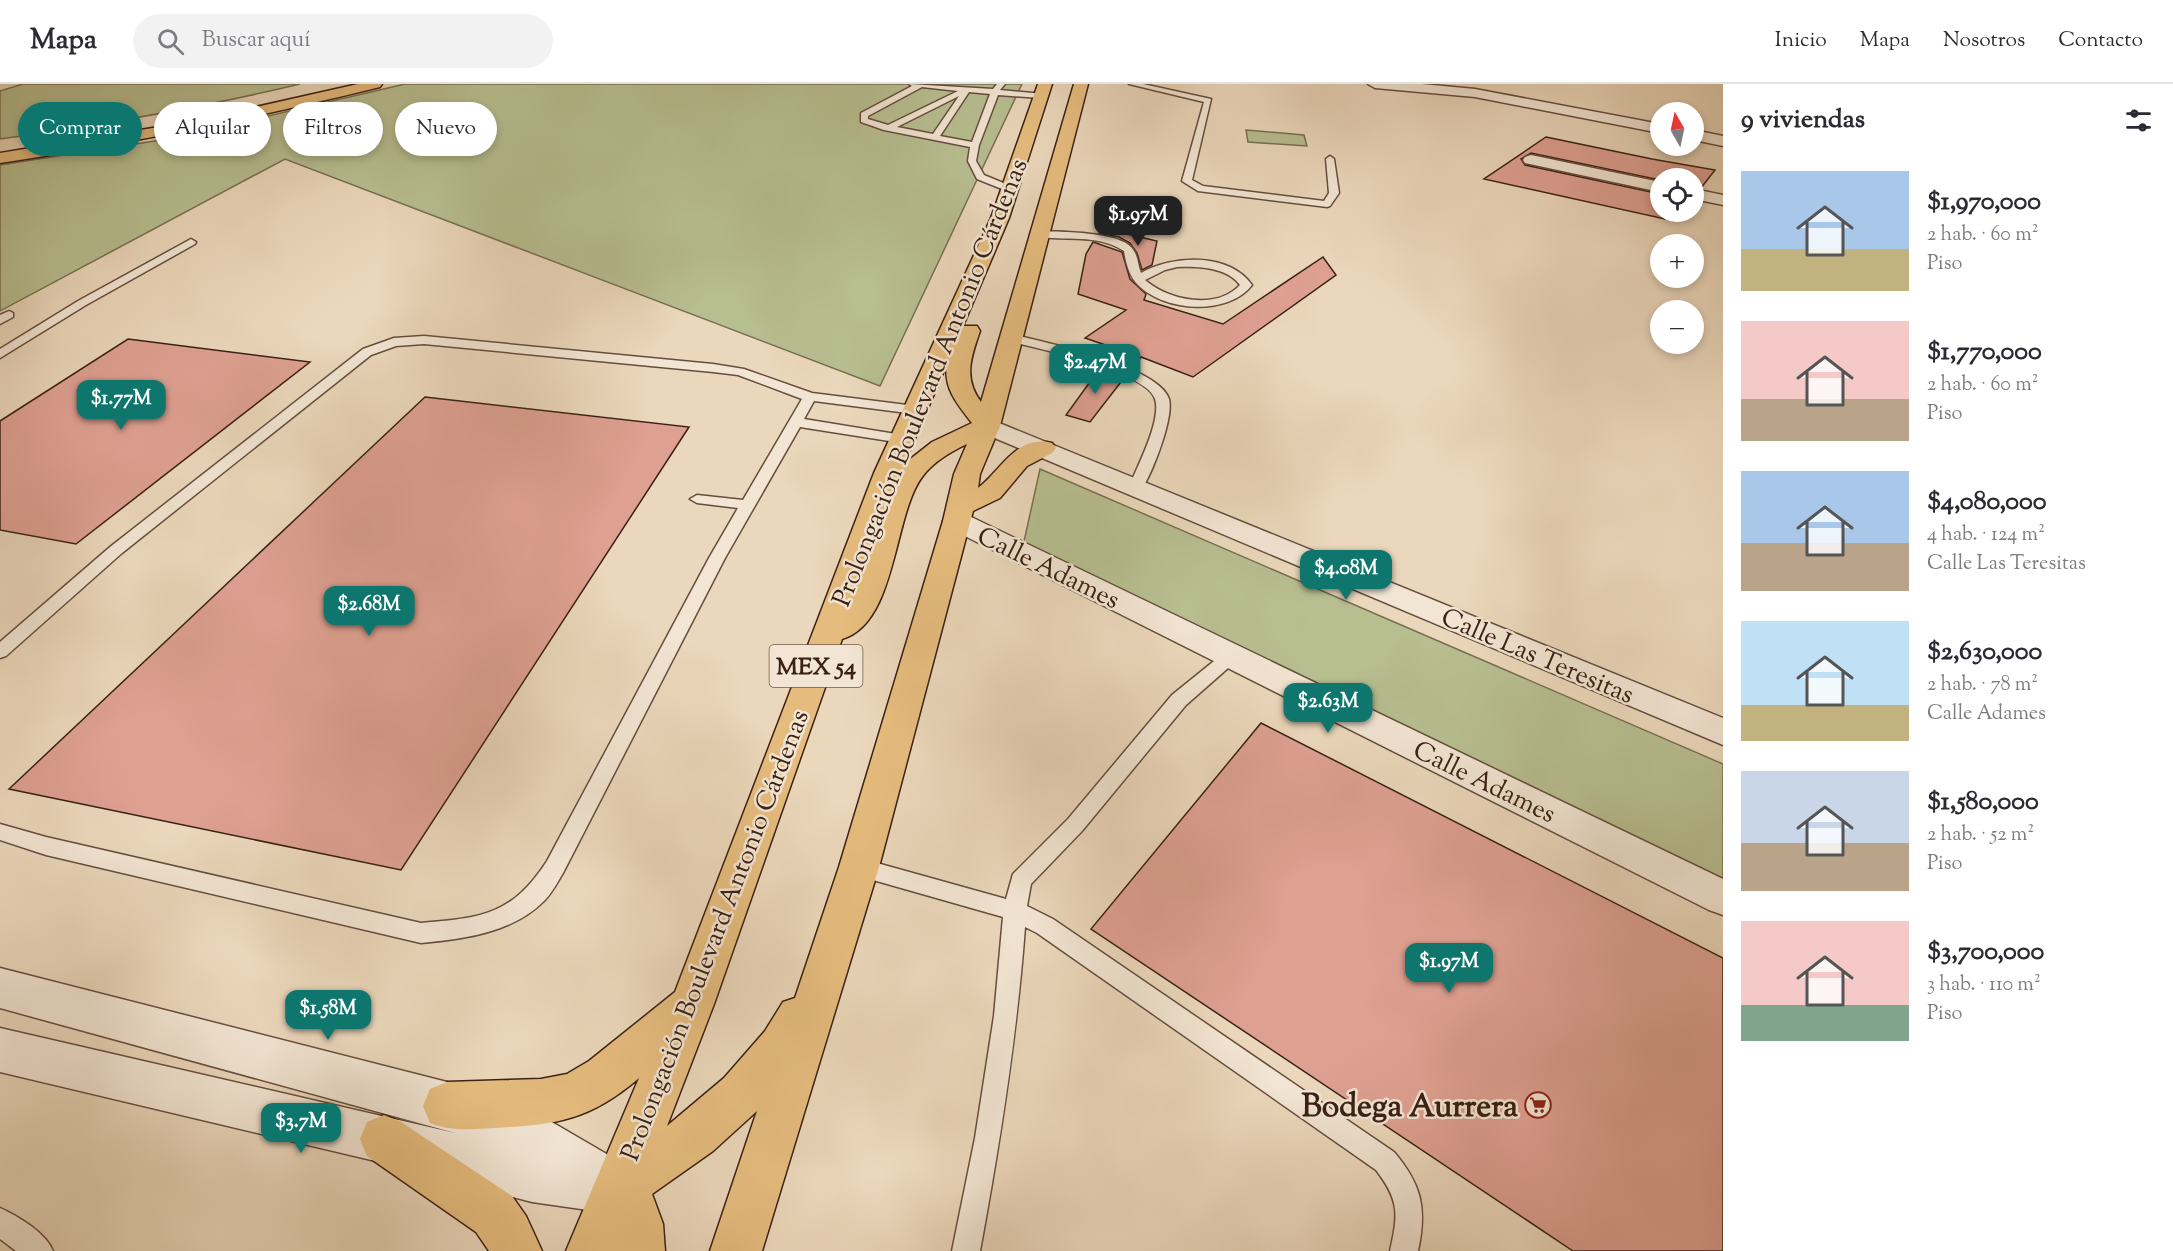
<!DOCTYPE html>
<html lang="es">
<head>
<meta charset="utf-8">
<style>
  :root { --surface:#fff; --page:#f2f2f3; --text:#2b2b33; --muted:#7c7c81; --line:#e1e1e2; --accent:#0f766e }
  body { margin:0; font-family:"Sorts Mill Goudy",serif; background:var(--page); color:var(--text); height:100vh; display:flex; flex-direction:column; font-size:22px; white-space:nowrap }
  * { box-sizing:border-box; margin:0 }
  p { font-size:20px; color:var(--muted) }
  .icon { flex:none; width:33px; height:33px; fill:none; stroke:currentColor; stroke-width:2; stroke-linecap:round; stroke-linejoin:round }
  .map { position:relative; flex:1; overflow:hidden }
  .panel { display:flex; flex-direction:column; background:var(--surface); width:450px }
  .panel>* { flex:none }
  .banner { position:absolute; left:18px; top:18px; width:570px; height:54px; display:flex; gap:12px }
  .needle { width:39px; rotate:351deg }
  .controls { position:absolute; left:1650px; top:18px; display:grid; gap:12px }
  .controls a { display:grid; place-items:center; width:54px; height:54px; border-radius:50%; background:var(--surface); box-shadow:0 3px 9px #0003; font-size:30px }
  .price { position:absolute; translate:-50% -51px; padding:0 14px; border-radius:12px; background:var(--accent); color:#fff; font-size:20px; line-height:39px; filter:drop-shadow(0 2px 3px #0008) }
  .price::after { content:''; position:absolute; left:50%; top:36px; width:18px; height:14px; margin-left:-9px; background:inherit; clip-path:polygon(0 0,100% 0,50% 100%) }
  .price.current { background:#222; color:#fff }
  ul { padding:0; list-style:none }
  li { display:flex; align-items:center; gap:18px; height:150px; padding:0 18px }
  li span { display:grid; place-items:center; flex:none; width:168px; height:120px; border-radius:0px; color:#555 }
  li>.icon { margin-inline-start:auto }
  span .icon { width:72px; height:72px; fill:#fffc; stroke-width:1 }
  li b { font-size:26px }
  h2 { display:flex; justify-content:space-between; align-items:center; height:72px; padding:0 18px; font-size:26px }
  .chip { padding:0 21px; border-radius:27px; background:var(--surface); box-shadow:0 3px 9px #0003; font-size:21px; line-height:54px }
  .chip.current { background:var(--accent); color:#fff }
  header { display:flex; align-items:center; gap:36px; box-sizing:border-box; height:84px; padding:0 30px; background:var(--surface); border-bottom:2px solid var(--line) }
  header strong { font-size:28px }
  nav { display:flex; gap:33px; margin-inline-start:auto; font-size:21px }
  .search { width:420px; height:54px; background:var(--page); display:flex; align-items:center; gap:15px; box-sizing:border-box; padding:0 21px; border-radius:33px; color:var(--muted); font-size:22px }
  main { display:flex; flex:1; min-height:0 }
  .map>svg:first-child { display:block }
  .green { fill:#b7be90; stroke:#787052; stroke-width:1.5 }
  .building { fill:#dea091; stroke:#3a2114; stroke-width:1.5 }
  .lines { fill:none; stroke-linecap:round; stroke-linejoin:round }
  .service-casing { stroke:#664e3e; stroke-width:3 }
  .minor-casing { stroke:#664e3e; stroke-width:3 }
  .tertiary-casing { stroke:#664e3e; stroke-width:3 }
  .primary-casing { stroke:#3a2114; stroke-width:3 }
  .trunk-casing { stroke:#3a2114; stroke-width:3 }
  .service { fill:#f2e5d3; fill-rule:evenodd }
  .minor { fill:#f2e5d3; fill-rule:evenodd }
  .tertiary { fill:#f2e5d3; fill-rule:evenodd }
  .primary { fill:#e6bc7e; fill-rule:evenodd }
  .trunk { fill:#e6bc7e; fill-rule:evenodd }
  .labels { text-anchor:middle; stroke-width:5; stroke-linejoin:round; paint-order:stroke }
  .shield { fill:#f2e5d3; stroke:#715c4d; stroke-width:1.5 }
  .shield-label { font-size:24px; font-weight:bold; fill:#3a2114 }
  .street-label { font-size:26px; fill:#3a2114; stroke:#f2e5d3 }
  .near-poi-label { font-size:32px; font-weight:bold; fill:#3a2114; stroke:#f2e5d3; text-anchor:end }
</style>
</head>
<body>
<header>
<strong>Mapa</strong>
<div class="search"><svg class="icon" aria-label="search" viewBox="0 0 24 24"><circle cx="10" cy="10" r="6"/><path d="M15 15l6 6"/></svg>Buscar aquí</div>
<nav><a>Inicio</a><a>Mapa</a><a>Nosotros</a><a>Contacto</a></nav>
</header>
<main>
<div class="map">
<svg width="1723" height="1167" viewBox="0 0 1723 1167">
  <rect width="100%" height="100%" fill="#ebd7bb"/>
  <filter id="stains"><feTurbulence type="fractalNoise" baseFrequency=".00333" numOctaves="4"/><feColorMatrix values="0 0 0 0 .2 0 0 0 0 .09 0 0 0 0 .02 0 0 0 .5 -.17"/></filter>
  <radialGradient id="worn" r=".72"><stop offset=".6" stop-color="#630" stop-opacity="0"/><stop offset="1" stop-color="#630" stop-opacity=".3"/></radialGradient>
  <path class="green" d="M23,0h277c-100,24 -199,41 -300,55v-48z
    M405,0h617l-142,302 -595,-227 -285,152v-146l174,-27z
    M1246,46l58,5 3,11 -59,-4z
    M1040,385l683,295v117l-700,-335z"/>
  <path class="building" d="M1546,53l106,22 63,11 -14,18 -7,-1v-9l-34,2 -129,-27 -10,6 4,6 135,29v18h22l-8,9 -190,-42z
    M1101,144l56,13 -5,24 -10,5 -5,-17 -7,-10 -11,-6 -20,-4z
    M1093,158l29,10 8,27 16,15 -2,6 79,24 100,-67 13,18 -143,102 -52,-20 -8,11 -26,-10 7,-10 -29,-10 41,-28 -48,-16 8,-40z
    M128,255l182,23 -234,182 -76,-14v-109z
    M1100,284l24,10 -34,44 -24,-7z
    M425,313l264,30 -288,443 -392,-81z
    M1261,639l462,235v293h-150l-482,-322z"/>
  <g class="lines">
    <g class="service-casing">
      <path id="service" d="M909,0l84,5 4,-5h8l-5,6 44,4v4h-3l-43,-3 -19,50 -3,16 8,14 29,12v4h-6l-30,-12 -9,-18 2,-14 -86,-17 -23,-8v-9l51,-27zM922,3l36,4 -70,34 -20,-6v-3zM969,8l21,2 -18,48 -32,-6zM959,12l-26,38 -36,-7z
        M1129,0h14l68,15 -19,81 11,6 121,15 5,-8 -3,-34 4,-3 4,3 5,34 -9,13 -3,1 -129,-16 -16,-10 22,-79z
        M1039,147c19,1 86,0 95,20 4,6 4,15 7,22 31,-18 88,-21 111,12 -24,31 -87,27 -114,0 -9,-9 -12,-22 -14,-34 -27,-18 -59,-9 -89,-15l-1,-2zM1177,183c20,-1 50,0 63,18 -23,25 -71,16 -95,-5l20,-10z
        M191,155l5,3 -1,2 -109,61 -86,53v-9l78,-48z
        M9,227l4,2v4l-13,7v-9z
        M1011,250c32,8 148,32 158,65 5,19 -17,75 -28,91h-10l-2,-3c8,-20 33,-67 26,-88 -8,-27 -121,-52 -148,-58l-2,-3z
        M424,252l289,28 31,5 68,24 103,13 7,4 -7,4 -101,-13 -10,18 98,16 7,4 -7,4 -102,-16 -75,131 -162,315c-6,10 -11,20 -19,28 -32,32 -80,38 -123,42l-375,-88 -46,-15v-16l46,13 375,86c61,-5 91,-8 126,-62l162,-303 29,-50 -41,-5 -7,-4 7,-4 46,5 59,-101 -64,-24 -25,-3 -289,-28 -28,2 -25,9 -249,198 -116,103 -6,2v-16l110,-95 253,-198 31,-11z
        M1230,567l6,2 3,4 -3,4 -50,44 -104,126 -51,53 -4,22 26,13 341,233c28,33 33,57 24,99h-28c8,-36 10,-50 -14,-81l-339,-237 -12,-6c-8,109 -25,216 -45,324h-28l23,-113 19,-122 9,-99 -144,-41 -8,-3 -3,-6 3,-6 8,-3 147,41 7,-25 55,-55 104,-124 52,-42z
        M0,1124c18,8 46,25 53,43h-37l-16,-12z"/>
    </g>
    <g class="minor-casing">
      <path id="minor" d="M1368,0h54l53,5 185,35v9l-185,-36 -100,-9z
        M1694,46l29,6v10l-29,-6z
        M1531,71l129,27v10l-135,-29 -2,-3 2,-3z
        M1694,105l29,6v10l-29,-6z
        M957,429l10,2 756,364v36l-14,-5 -762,-383 -4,-6 4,-6z"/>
    </g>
    <g class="tertiary-casing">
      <path id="tertiary" d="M987,334l736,300v27l-745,-314 -4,-5 4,-5z
        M0,884l447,114 103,39 84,49 7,18 -7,18 -18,7 -8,-3 -6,2 -70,-10 -148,-39 -384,-91v-44l455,105 -455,-125z"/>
    </g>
    <g class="primary-casing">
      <path id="primary" d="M358,0h24l-2,3c-126,31 -252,57 -380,76v-10l189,-31z"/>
    </g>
    <g class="trunk-casing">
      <path id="trunk" d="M1038,0h14l-43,134 -46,108h14l3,5c-9,26 -17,47 1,71l93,-318h14l-88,342 -20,48 -2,14c23,-17 38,-54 74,-45l4,5 -4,5 -25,13 -27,32 -27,13 -94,356 -117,384h-52l47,-140 -44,40 -61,43 11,30 2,27h-99l73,-173c-49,42 -83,47 -145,50 -25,1 -40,4 -64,-5l-7,-17 7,-17 17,-7 94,-3 26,-5 22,-13 86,-69 199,-519 117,-255zM947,280c-4,24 11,41 25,59l-40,19 -28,22zM967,360l-13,30 -11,47 -104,346 -44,131 -12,4 -18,29 -41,47 -57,48 47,-122 128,-365c55,-16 51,-123 80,-162 11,-15 28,-25 45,-33z
        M384,1031l17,7 111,74 14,20 16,35h-53l-13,-19 -109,-76 -7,-17 7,-17z"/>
    </g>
    <use href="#service" class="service"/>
    <use href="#minor" class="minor"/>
    <use href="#tertiary" class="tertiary"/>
    <use href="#primary" class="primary"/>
    <use href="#trunk" class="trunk"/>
  </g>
  <defs>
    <g id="supermarket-ring" transform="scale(1.35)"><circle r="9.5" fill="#f2e5d3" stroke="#8f2418" stroke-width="1.5"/><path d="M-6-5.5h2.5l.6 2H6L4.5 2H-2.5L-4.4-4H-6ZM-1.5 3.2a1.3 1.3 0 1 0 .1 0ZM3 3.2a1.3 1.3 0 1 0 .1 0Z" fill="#8f2418"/></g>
  </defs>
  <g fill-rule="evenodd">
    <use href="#supermarket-ring" x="1538" y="1021"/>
  </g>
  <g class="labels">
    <rect class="shield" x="769.5" y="561" width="93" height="42" rx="4.5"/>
    <g class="shield-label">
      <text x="816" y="590">MEX 54</text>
    </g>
    <g class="street-label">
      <text transform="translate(929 298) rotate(-68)" y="9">Prolongación Boulevard Antonio Cárdenas</text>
      <text transform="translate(1049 483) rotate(26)" y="9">Calle Adames</text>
      <text transform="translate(1538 571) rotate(23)" y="9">Calle Las Teresitas</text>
      <text transform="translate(1485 697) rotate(26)" y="9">Calle Adames</text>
      <text transform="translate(714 851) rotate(-69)" y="9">Prolongación Boulevard Antonio Cárdenas</text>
    </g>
    <g class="near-poi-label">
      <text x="1518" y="1032">Bodega Aurrera</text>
    </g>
  </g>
  <rect width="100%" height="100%" filter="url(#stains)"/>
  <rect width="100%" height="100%" fill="url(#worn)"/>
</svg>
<div class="controls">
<a><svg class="needle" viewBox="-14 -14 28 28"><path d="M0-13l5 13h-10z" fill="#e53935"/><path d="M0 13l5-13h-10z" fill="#7c7c81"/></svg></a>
<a><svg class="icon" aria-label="locate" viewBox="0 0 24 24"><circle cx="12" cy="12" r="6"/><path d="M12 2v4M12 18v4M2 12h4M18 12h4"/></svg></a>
<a>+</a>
<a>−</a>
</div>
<b class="price current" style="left:1138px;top:163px">$1.97M</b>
<b class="price" style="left:1095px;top:311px">$2.47M</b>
<b class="price" style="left:121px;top:347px">$1.77M</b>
<b class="price" style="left:1346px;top:517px">$4.08M</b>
<b class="price" style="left:369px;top:553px">$2.68M</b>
<b class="price" style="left:1328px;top:650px">$2.63M</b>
<b class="price" style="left:1449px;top:910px">$1.97M</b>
<b class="price" style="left:328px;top:957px">$1.58M</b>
<b class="price" style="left:301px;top:1070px">$3.7M</b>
<div class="banner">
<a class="chip current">Comprar</a>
<a class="chip">Alquilar</a>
<a class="chip">Filtros</a>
<a class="chip">Nuevo</a>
</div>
</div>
<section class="panel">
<h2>9 viviendas<svg class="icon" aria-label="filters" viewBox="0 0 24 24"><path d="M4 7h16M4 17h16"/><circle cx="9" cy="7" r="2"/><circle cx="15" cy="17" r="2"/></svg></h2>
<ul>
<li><span style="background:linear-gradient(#a9c7e8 65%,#c2b280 0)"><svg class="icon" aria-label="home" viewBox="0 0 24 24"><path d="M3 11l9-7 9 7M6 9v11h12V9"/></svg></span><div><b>$1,970,000</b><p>2 hab. · 60 m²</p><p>Piso</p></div></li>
<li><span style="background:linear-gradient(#f6c9c9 65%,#b9a48a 0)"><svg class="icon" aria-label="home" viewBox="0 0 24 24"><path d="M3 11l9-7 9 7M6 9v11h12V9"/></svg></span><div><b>$1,770,000</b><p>2 hab. · 60 m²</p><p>Piso</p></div></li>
<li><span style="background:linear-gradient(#a9c7e8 60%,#b9a48a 0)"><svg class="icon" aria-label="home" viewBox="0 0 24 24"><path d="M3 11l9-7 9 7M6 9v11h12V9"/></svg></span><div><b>$4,080,000</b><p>4 hab. · 124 m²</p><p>Calle Las Teresitas</p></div></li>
<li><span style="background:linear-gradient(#bfe0f5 70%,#c2b280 0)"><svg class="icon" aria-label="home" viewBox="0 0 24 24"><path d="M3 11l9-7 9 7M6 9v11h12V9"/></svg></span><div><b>$2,630,000</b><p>2 hab. · 78 m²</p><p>Calle Adames</p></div></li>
<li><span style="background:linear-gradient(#c9d6e8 60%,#b9a48a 0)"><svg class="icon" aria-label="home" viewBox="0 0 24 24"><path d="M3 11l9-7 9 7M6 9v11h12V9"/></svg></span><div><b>$1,580,000</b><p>2 hab. · 52 m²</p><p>Piso</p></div></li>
<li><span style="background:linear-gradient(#f6c9c9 70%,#7fa58c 0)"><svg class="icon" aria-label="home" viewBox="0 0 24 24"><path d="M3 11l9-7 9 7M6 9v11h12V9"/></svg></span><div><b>$3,700,000</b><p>3 hab. · 110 m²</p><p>Piso</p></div></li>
</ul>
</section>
</main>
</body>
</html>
